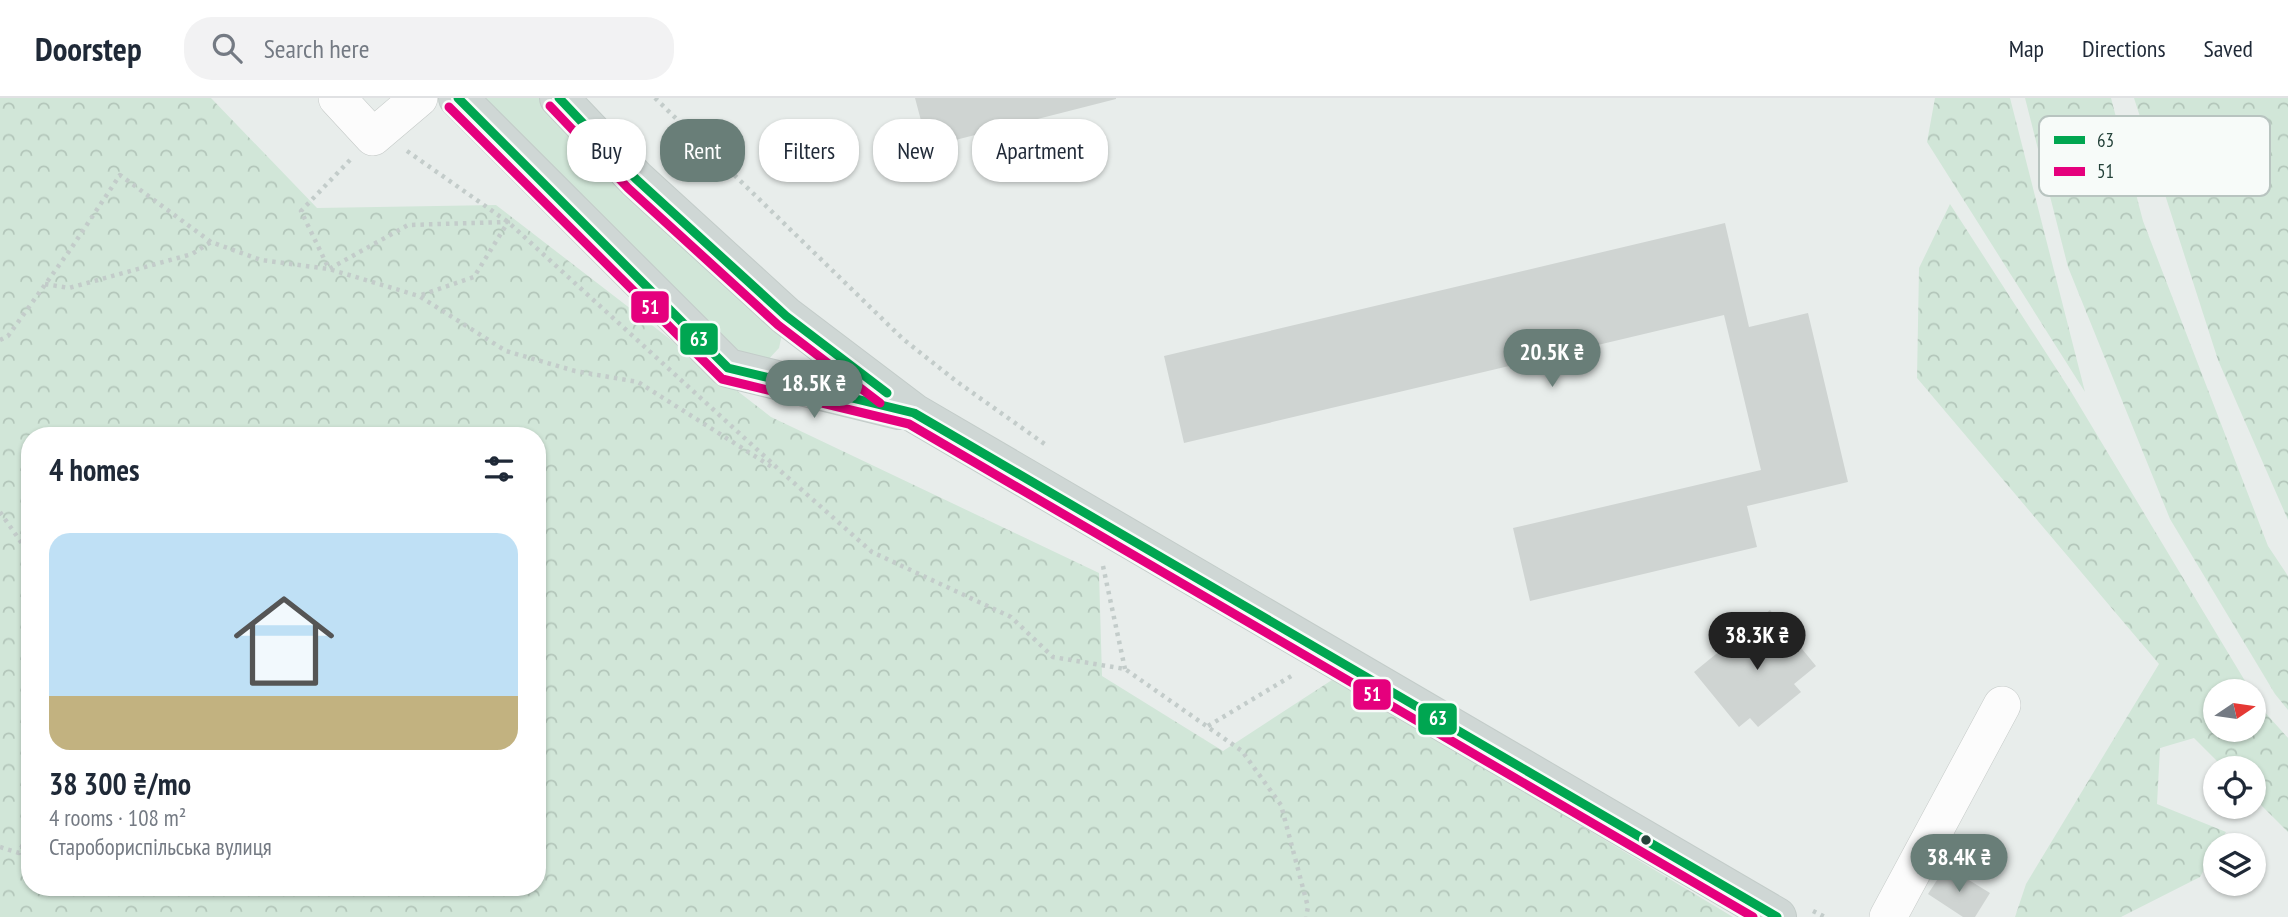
<!DOCTYPE html>
<html lang="en">
<head>
<meta charset="utf-8">
<style>
  :root { --surface:#fff; --page:#f2f2f3; --text:#1f2937; --muted:#747a83; --line:#e0e1e3; --accent:#697e78 }
  body { margin:0; font-family:"PT Sans Narrow",sans-serif; background:var(--page); color:var(--text); height:100vh; display:flex; flex-direction:column; font-size:26px; white-space:nowrap }
  * { box-sizing:border-box; margin:0 }
  p { font-size:23px; color:var(--muted) }
  .icon { flex:none; width:38px; height:38px; fill:none; stroke:currentColor; stroke-width:2; stroke-linecap:round; stroke-linejoin:round }
  .map { position:relative; flex:1; overflow:hidden }
  .side { position:absolute; left:21px; top:329px; width:525px; height:469px; display:flex; flex-direction:column; background:var(--surface); border-radius:28px; box-shadow:0 2px 5px #0004 }
  .side>* { flex:none }
  .guide { position:absolute; left:567px; top:21px; width:665px; height:63px; display:flex; gap:14px }
  .needle { width:46px; rotate:77deg }
  .tools { position:absolute; left:2203px; top:581px; display:grid; gap:14px }
  .tools a { display:grid; place-items:center; width:63px; height:63px; border-radius:50%; background:var(--surface); box-shadow:0 2px 5px #0004; font-size:35px }
  .price { position:absolute; translate:-50% -60px; padding:0 16px; border-radius:24px; background:var(--accent); color:#fff; font-size:23px; line-height:46px; filter:drop-shadow(0 2px 4px #0008) }
  .price::after { content:''; position:absolute; left:50%; top:42px; width:21px; height:16px; margin-left:-10px; background:inherit; clip-path:polygon(0 0,100% 0,50% 100%) }
  .price.selected { background:#222; color:#fff }
  ul { padding:0; list-style:none }
  li { display:grid; align-content:center; gap:14px; height:371px; padding:0 28px }
  li+li { border-top:2px solid var(--line) }
  li span { display:grid; place-items:center; height:217px; border-radius:21px; color:#555 }
  li>.icon { margin-inline-start:auto }
  span .icon { width:126px; height:126px; fill:#fffc; stroke-width:1 }
  li b { font-size:30px }
  h2 { display:flex; justify-content:space-between; align-items:center; height:84px; padding:0 28px; font-size:30px }
  .pill { padding:0 24px; border-radius:28px; background:var(--surface); box-shadow:0 2px 5px #0004; font-size:24px; line-height:63px }
  .pill.selected { background:var(--accent); color:#fff }
  header { display:flex; align-items:center; gap:42px; box-sizing:border-box; height:98px; padding:0 35px; background:var(--surface); border-bottom:2px solid var(--line) }
  header strong { font-size:33px }
  nav { display:flex; gap:38px; margin-inline-start:auto; font-size:24px }
  .search { width:490px; height:63px; background:var(--page); display:flex; align-items:center; gap:18px; box-sizing:border-box; padding:0 24px; border-radius:28px; color:var(--muted); font-size:26px }
  .map>svg:first-child { display:block }
  .grass { fill:#d1e6d8 }
  .forest { fill:url(#forest-crowns); fill-rule:evenodd }
  .building { fill:#cfd4d2 }
  .lines { fill:none; stroke-linecap:round; stroke-linejoin:round }
  .minor-casing { stroke:#c5cac8; stroke-width:38 }
  .major-casing { stroke:#c3ccc9; stroke-width:40 }
  .path { stroke:#c3ccca; stroke-width:4.5; stroke-dasharray:3.5 5; stroke-linecap:butt }
  .minor { stroke:#fcfcfc; stroke-width:37 }
  .major { stroke:#cfd7d5; stroke-width:38 }
  .bus-1-casing { stroke:#f7fbf9; stroke-width:14 }
  .bus-2-casing { stroke:#f7fbf9; stroke-width:14 }
  .bus-1 { stroke:#00a651; stroke-width:9 }
  .bus-2 { stroke:#e5007d; stroke-width:9 }
  .bus-dot { fill:#24423a; stroke:#f7fbf9; stroke-width:2.5 }
  .key { fill:#f7fbf9; stroke:#b8c4c0; stroke-width:2 }
  .key-label { font-size:19px; fill:#24423a }
  .line-badge { stroke:#f7fbf9; stroke-width:2.5 }
  .badge-label { font-size:19px; text-anchor:middle; font-weight:bold; fill:#fff }
</style>
</head>
<body>
<header>
<strong>Doorstep</strong>
<div class="search"><svg class="icon" aria-label="search" viewBox="0 0 24 24"><circle cx="10" cy="10" r="6"/><path d="M15 15l6 6"/></svg>Search here</div>
<nav><a>Map</a><a>Directions</a><a>Saved</a></nav>
</header>
<div class="map">
<svg width="2288" height="819" viewBox="0 0 2288 819">
  <defs>
    <pattern id="forest-crowns" width="20" height="18" patternUnits="userSpaceOnUse" patternTransform="scale(1.75)"><rect width="20" height="18" fill="#d1e6d8"/><path d="M2 6a3 3 0 1 1 6 0M12 15a3 3 0 1 1 6 0" fill="none" stroke="#b3c6ba"/></pattern>
  </defs>
  <rect width="100%" height="100%" fill="#e8edeb"/>
  <path class="grass" d="M458,0h101l227,218 -7,32 -14,15 -37,5z"/>
  <path class="forest" d="M0,0h211l106,110 179,-3 275,212 328,156 3,103 121,75 112,-73 398,239h-1733zM30,338h507v451h-507z
    M1935,0h75l75,294 -158,-250z
    M2025,0h86l32,123 125,325 20,30v134l-13,-16 -105,-175 -102,-252z
    M2134,0h154v422l-70,-160z
    M1950,106l120,186 181,301h-35v39h38v-34l7,12 27,30v94l-34,-34v-30h-30l-30,-30 -34,10 -3,56 69,28 -8,13h-2l-1,5 -15,27 -79,40h-106l11,-33 133,-220 -242,-286 2,-110z"/>
  <path class="building" d="M915,0h201v1l-188,48z
    M1725,125l24,104 59,-14 40,169 -101,24 10,41 -227,54 -17,-73 248,-58 -37,-155 -540,128 -20,-87z
    M1770,512l46,56 -22,18 7,8 -43,35 -8,-9 -11,9 -45,-55z
    M1946,768l44,27 -15,24h-12l-35,-23z"/>
  <g class="lines">
    <g class="minor-casing">
      <path id="minor" d="M337,0l36,39 46,-39
        M1888,819l114,-212"/>
    </g>
    <g class="major-casing">
      <path id="major" d="M458,0l270,270 171,42
        M559,0l77,81 150,137 128,97 863,504"/>
    </g>
    <path class="path" d="M655,0l248,241 53,42 90,64
      M407,53l101,71 277,253 87,77 139,65 42,40 72,12 117,82 39,54 27,102 -2,10
      M350,62l-49,51 28,58 79,-44 100,-3 -34,55 -53,18
      M45,186l24,4 123,-34 19,-12
      M0,242l8,-4 62,-86 50,-75 91,67 50,18 68,9 90,27 87,55 69,20 63,11 134,85
      M0,414l30,43
      M1103,468l22,103
      M1208,628l85,-51
      M0,749l19,6 11,-24
      M1813,813l12,6"/>
    <use href="#minor" class="minor"/>
    <use href="#major" class="major"/>
    <g class="bus-1-casing">
      <path id="bus-1" d="M458,0l270,270 186,45 863,504
        M559,0l77,81 150,137 101,77"/>
    </g>
    <g class="bus-2-casing">
      <path id="bus-2" d="M550,8l78,82 150,137 102,78
        M449,9l273,272 187,45 844,493"/>
    </g>
    <use href="#bus-1" class="bus-1"/>
    <use href="#bus-2" class="bus-2"/>
  </g>
  <circle class="bus-dot" cx="1646" cy="742" r="6"/>
  <rect x="2039" y="18" width="231" height="80" rx="10" class="key"/>
  <rect x="2054" y="38" width="31" height="8" fill="#00a651"/>
  <rect x="2054" y="69" width="31" height="9" fill="#e5007d"/>
  <g class="key-label">
    <text x="2097" y="49">63</text>
    <text x="2097" y="80">51</text>
  </g>
  <g class="line-badge">
    <rect x="630" y="192" width="40" height="34" rx="7" fill="#e5007d"/>
    <rect x="679" y="224" width="40" height="34" rx="7" fill="#00a651"/>
    <rect x="1352" y="580" width="40" height="33" rx="7" fill="#e5007d"/>
    <rect x="1417" y="604" width="41" height="34" rx="7" fill="#00a651"/>
  </g>
  <g class="badge-label">
    <text x="650" y="216">51</text>
    <text x="699" y="248">63</text>
    <text x="1372" y="603">51</text>
    <text x="1438" y="627">63</text>
  </g>
</svg>
<div class="tools">
<a><svg class="needle" viewBox="-14 -14 28 28"><path d="M0-13l5 13h-10z" fill="#e53935"/><path d="M0 13l5-13h-10z" fill="#747a83"/></svg></a>
<a><svg class="icon" aria-label="locate" viewBox="0 0 24 24"><circle cx="12" cy="12" r="6"/><path d="M12 2v4M12 18v4M2 12h4M18 12h4"/></svg></a>
<a><svg class="icon" aria-label="layers" viewBox="0 0 24 24"><path d="M12 4l9 5-9 5-9-5zM3 14l9 5 9-5"/></svg></a>
</div>
<b class="price" style="left:1552px;top:291px">20.5K ₴</b>
<b class="price" style="left:814px;top:322px">18.5K ₴</b>
<b class="price selected" style="left:1757px;top:574px">38.3K ₴</b>
<b class="price" style="left:1959px;top:796px">38.4K ₴</b>
<div class="guide">
<a class="pill">Buy</a>
<a class="pill selected">Rent</a>
<a class="pill">Filters</a>
<a class="pill">New</a>
<a class="pill">Apartment</a>
</div>
<section class="side">
<h2>4 homes<svg class="icon" aria-label="filters" viewBox="0 0 24 24"><path d="M4 7h16M4 17h16"/><circle cx="9" cy="7" r="2"/><circle cx="15" cy="17" r="2"/></svg></h2>
<ul>
<li><span style="background:linear-gradient(#bfe0f5 75%,#c2b280 0)"><svg class="icon" aria-label="home" viewBox="0 0 24 24"><path d="M3 11l9-7 9 7M6 9v11h12V9"/></svg></span><div><b>38 300 ₴/mo</b><p>4 rooms · 108 m²</p><p>Старобориспільська вулиця</p></div></li>
</ul>
</section>
</div>
</body>
</html>
